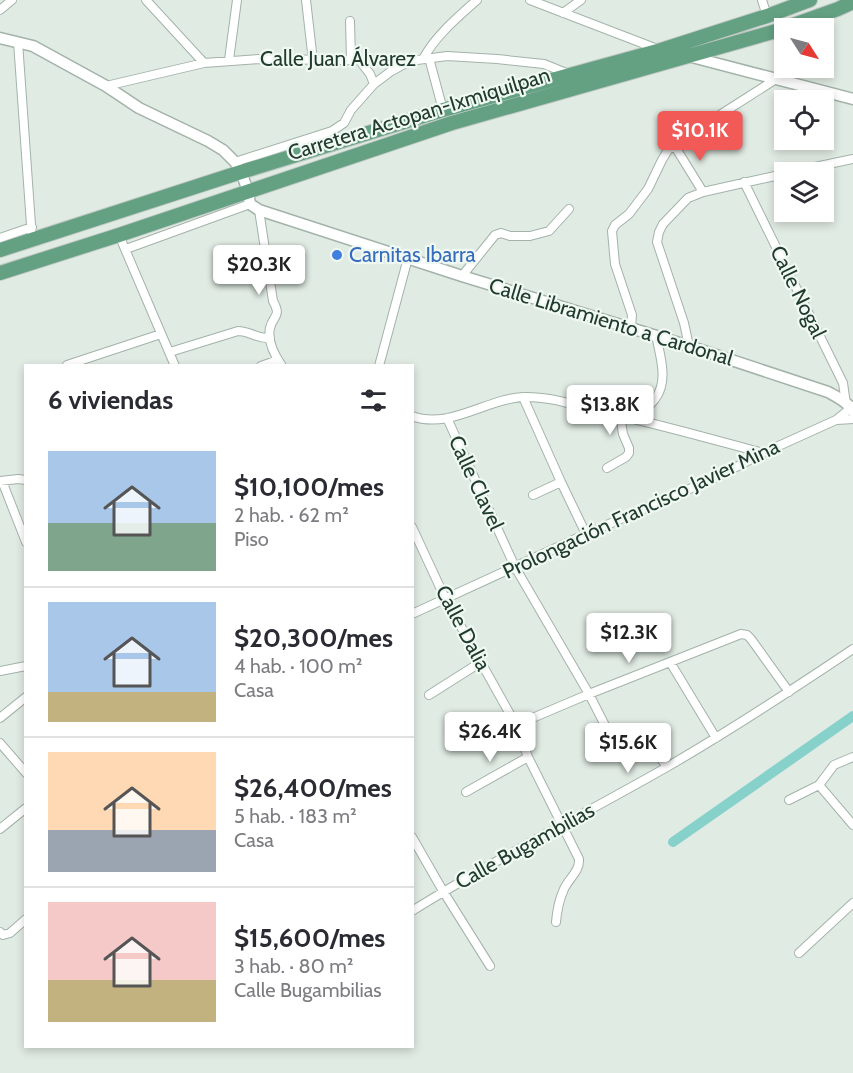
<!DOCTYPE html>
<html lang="es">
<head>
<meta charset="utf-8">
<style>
  :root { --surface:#fff; --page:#f2f2f3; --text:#2b2b33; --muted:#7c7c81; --line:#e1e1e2; --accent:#f25a57 }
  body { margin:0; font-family:Cabin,sans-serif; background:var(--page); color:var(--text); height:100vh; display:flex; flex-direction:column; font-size:22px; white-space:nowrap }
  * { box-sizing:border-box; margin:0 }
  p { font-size:20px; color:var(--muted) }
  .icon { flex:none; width:33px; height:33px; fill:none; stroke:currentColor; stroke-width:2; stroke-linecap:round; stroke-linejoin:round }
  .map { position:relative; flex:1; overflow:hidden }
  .details { position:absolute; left:24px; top:364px; width:390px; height:684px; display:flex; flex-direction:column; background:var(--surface); border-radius:0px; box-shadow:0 3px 9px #0003 }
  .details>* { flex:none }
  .needle { width:39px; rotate:126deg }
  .controls { position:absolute; left:774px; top:18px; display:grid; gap:12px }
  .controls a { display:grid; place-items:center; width:60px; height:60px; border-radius:0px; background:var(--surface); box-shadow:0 3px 9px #0003; font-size:30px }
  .price { position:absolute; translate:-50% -51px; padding:0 14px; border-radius:6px; background:#fff; color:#222; font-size:20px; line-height:39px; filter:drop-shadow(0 2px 3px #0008) }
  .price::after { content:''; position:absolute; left:50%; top:36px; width:18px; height:14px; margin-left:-9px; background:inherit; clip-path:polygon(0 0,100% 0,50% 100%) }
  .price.on { background:var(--accent); color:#fff }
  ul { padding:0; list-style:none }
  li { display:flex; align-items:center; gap:18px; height:150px; padding:0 24px }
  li+li { border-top:2px solid var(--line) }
  li span { display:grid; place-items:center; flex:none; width:168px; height:120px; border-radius:0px; color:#555 }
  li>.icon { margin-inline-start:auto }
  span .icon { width:72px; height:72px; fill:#fffc; stroke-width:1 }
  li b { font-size:26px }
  h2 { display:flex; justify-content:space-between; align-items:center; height:72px; padding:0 24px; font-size:26px }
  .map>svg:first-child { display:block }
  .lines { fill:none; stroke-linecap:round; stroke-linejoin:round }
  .canal { stroke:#87d1cb; stroke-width:10 }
  .minor-casing { stroke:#a3b3a9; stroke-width:10 }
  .tertiary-casing { stroke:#a3b3a9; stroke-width:13 }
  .primary-casing { stroke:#c1c8c4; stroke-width:16 }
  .minor { stroke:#fff; stroke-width:8 }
  .tertiary { stroke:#fff; stroke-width:10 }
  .primary { stroke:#64a183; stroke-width:14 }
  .shop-dot { fill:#3f7fe0; stroke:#f0f8f2; stroke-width:2 }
  .labels { text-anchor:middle; stroke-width:4.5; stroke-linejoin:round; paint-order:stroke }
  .street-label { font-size:21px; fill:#213b2e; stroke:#f0f8f2 }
  .shop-label { font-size:21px; fill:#366cbe; stroke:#f0f8f2; text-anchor:start }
</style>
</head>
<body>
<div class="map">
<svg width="853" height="1073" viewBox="0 0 853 1073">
  <rect width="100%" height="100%" fill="#e0ebe3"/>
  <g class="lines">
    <path class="canal" d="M673,842l180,-126"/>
    <g class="minor-casing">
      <path id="minor" d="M146,0l58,63
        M306,0l7,61
        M530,0l130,50
        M762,0l5,16
        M0,10l12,-10
        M563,13l18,-13
        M350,21l1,39
        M18,42l14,197
        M429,58l14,52
        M423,59c13,-24 34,-41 54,-59
        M229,60l8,-60
        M360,61l10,13 4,10
        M106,86l98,-23 55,-4 151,2 37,-5 50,3 47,5 27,11
        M674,145l29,47
        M235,162l97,-31 12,-8 7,-13 23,-26 16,-12 18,-10
        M791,172l62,-13
        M744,182l99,201 3,21
        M259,210l14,91c9,16 0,14 -3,27 -3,14 5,28 12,38
        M119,235l56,131
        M0,238l32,-11
        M126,249l124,-45
        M462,276l33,-41 6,-2 9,3h20l19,-5 20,-22
        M631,328l1,-13 -17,-51 -3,-33 3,-6 14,-11 19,-25 14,-29 6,-10 47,-32 61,-39
        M689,346l-5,-23 -27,-81 2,-10 4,-8 25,-26 15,-6 81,-18
        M170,352l68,-21c11,0 20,8 32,7
        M67,365l94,-31
        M261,366l17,-6
        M379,366l29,-108
        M523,397l38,85 25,52
        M412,416c37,14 74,-17 111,-19 24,-1 48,7 72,13 56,12 112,28 168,43
        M447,418l68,149 74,127 27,53c1,1 7,6 8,6 11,4 21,-8 34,2 3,3 6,8 9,12
        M635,419c6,-6 15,-13 20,-20 14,-18 5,-43 1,-64
        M837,420l16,-1
        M607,468l19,-11 3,-4v-5l-6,-14 -3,-19
        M0,481l18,-2 8,1
        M2,481l24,61
        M533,495l28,-13
        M412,527l33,71 71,127 12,32 51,102c1,12 -10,19 -15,30 -5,11 -7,21 -8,33
        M412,614l174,-80 131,-57 46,-24 73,-33 17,-14
        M670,662l46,76
        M0,671l26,-5
        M429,695l52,-33
        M0,718l26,-21
        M516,725l73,-31 152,-60 6,1 4,4 38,53
        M0,743l26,30
        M819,785l34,40
        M466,792l62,-35
        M789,800l30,-15 15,-20 19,-8
        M0,829l26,-21
        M412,837l31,54 47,75
        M412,911c83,-52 171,-96 255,-144 64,-37 125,-77 186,-118
        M0,932l3,3 7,-2 16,-14
        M799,953l54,-50"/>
    </g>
    <g class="tertiary-casing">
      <path id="tertiary" d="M0,38l33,8 73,40 33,22 69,33 15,9 12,12 6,10 7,19 2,13 9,6 203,66 227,70 139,46c9,5 20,10 25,19
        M688,56l165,43"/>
    </g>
    <g class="primary-casing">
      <path id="primary" d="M0,250l241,-78 202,-62 218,-60 106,-34 43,-16
        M0,273l119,-38 333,-112 324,-92 62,-22 15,-7"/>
    </g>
    <use href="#minor" class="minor"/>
    <use href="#tertiary" class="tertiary"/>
    <use href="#primary" class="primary"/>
  </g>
  <circle class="shop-dot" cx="337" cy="255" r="6"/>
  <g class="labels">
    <g class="street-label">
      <text x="338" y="66">Calle Juan Álvarez</text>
      <text transform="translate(419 114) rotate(-17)" y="7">Carretera Actopan-Ixmiquilpan</text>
      <text transform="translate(798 292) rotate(64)" y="7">Calle Nogal</text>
      <text transform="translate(611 322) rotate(17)" y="7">Calle Libramiento a Cardonal</text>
      <text transform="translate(476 483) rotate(65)" y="7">Calle Clavel</text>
      <text transform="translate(641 509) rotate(-25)" y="7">Prolongación Francisco Javier Mina</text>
      <text transform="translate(463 628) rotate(62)" y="7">Calle Dalia</text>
      <text transform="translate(525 846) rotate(-29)" y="7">Calle Bugambilias</text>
    </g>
    <g class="shop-label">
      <text x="349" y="262">Carnitas Ibarra</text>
    </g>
  </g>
</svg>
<div class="controls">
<a><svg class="needle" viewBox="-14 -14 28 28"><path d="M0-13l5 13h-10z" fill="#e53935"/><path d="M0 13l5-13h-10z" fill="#7c7c81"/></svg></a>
<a><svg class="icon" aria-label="locate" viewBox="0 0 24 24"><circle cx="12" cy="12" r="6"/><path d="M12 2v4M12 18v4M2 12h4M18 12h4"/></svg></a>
<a><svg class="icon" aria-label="layers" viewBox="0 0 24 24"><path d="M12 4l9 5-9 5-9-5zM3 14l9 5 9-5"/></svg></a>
</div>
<b class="price on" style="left:700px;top:162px">$10.1K</b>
<b class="price" style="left:259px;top:296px">$20.3K</b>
<b class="price" style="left:610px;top:436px">$13.8K</b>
<b class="price" style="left:629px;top:664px">$12.3K</b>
<b class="price" style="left:490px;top:763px">$26.4K</b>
<b class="price" style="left:628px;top:774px">$15.6K</b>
<section class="details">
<h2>6 viviendas<svg class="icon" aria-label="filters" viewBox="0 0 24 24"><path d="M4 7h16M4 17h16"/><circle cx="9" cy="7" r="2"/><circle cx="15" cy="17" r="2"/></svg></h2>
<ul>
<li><span style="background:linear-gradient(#a9c7e8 60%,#7fa58c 0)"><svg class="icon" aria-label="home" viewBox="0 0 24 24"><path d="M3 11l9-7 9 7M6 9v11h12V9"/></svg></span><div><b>$10,100/mes</b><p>2 hab. · 62 m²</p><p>Piso</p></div></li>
<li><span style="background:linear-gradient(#a9c7e8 75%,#c2b280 0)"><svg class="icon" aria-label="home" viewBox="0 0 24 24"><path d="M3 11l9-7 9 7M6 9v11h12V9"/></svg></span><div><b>$20,300/mes</b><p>4 hab. · 100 m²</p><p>Casa</p></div></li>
<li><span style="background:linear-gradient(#ffd9b3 65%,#9aa5b1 0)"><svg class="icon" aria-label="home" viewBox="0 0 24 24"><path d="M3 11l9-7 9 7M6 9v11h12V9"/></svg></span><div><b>$26,400/mes</b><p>5 hab. · 183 m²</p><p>Casa</p></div></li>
<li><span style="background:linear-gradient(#f6c9c9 65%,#c2b280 0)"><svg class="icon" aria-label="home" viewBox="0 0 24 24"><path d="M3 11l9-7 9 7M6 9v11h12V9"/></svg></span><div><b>$15,600/mes</b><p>3 hab. · 80 m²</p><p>Calle Bugambilias</p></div></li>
</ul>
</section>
</div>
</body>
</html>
